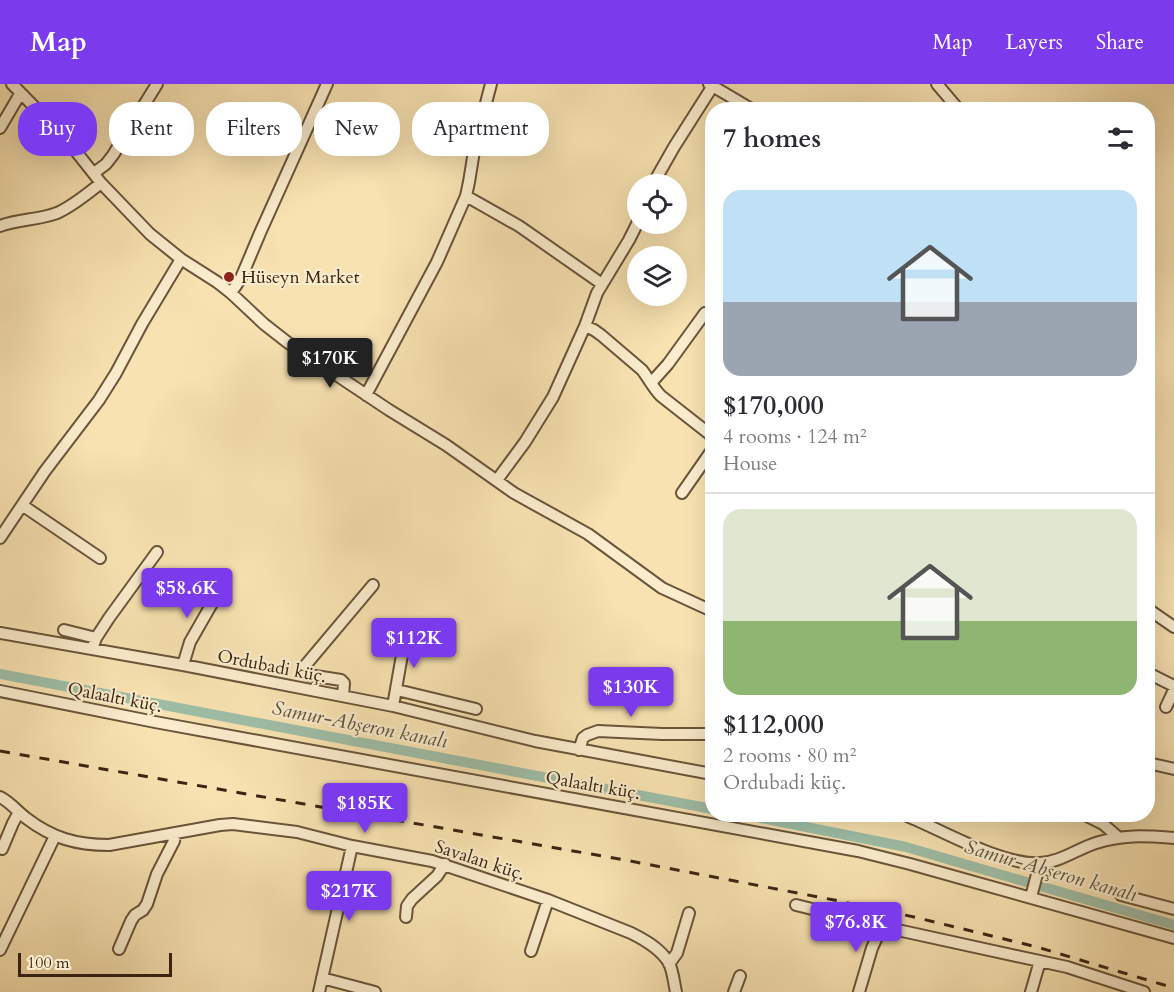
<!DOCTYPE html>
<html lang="en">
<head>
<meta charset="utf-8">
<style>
  :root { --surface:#fff; --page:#f7f7f7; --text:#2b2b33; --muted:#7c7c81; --line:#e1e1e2; --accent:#7c3aed }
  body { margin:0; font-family:Cardo,serif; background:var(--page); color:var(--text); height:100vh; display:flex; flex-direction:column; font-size:22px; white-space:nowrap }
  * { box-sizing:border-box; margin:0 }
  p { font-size:20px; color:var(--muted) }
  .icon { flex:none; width:33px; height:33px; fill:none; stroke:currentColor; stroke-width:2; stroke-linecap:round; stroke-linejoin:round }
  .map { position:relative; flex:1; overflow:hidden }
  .side { position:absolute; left:705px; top:18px; width:450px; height:720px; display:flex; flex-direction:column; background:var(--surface); border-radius:24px; box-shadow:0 6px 24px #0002 }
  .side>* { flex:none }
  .top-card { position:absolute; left:18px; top:18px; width:570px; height:54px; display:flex; gap:12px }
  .controls { position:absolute; left:627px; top:90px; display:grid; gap:12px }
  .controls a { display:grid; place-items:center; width:60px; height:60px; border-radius:50%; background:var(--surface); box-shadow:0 6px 24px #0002; font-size:30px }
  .scale { position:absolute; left:18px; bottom:15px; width:154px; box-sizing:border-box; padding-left:6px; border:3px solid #3b2412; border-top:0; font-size:16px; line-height:21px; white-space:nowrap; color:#3b2412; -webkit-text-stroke:4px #faeccc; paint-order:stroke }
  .price { position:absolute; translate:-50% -51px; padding:0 14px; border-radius:6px; background:var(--accent); color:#fff; font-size:20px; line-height:39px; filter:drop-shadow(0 2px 3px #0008) }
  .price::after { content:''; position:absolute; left:50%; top:36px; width:18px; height:14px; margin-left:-9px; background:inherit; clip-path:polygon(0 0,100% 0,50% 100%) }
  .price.selected { background:#222; color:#fff }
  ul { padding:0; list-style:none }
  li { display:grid; align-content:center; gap:12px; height:318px; padding:0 18px }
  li+li { border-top:2px solid var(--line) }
  li span { display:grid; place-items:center; height:186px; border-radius:18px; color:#555 }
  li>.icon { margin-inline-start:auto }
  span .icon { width:108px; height:108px; fill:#fffc; stroke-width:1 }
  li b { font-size:26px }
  h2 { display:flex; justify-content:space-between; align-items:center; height:72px; padding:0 18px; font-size:26px }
  .chip { padding:0 21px; border-radius:24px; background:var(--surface); box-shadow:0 6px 24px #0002; font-size:21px; line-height:54px }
  .chip.selected { background:var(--accent); color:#fff }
  header { display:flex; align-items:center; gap:36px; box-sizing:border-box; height:84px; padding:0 30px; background:var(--accent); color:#fff }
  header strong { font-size:28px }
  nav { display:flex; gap:33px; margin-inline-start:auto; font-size:21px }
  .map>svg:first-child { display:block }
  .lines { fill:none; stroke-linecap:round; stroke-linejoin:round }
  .canal { stroke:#9ebea7; stroke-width:10 }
  .minor-casing { stroke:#6a543a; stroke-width:14 }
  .minor { stroke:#faeccc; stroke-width:10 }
  .rail { stroke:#3b2412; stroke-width:3; stroke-dasharray:10 10; stroke-linecap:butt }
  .poi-dot { fill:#8f2418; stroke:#faeccc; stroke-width:2 }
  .labels { text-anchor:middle; stroke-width:4.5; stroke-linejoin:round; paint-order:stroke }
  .poi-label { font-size:18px; fill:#3b2412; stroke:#faeccc; text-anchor:start }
  .street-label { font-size:18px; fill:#3b2412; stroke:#faeccc }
  .water-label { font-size:20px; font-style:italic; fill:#59523f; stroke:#faeccc }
</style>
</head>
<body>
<header>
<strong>Map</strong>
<nav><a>Map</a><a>Layers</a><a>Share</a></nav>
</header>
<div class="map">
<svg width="1174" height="908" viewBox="0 0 1174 908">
  <rect width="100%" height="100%" fill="#f8e2b1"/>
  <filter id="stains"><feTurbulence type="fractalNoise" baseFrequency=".00333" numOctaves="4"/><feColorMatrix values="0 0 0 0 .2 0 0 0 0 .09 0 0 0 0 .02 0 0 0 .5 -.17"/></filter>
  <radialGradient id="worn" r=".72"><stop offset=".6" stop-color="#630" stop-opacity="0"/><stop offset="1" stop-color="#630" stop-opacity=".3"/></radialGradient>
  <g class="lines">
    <path class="canal" d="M0,590l712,135
      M741,730l165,33 268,78"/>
    <g class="minor-casing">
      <path id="minor" d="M12,0l44,45 22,25 23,29 49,51 31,25 36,23 14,11 33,31 23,18 102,68 57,35 68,48 74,41 74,54 50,23
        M709,0l44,26
        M937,0l22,26
        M0,44l20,-34
        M94,89l12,-9 7,-9 44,-71
        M653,100l21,-37 40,-63
        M466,112l53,30 83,58
        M0,142c18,-7 39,-6 57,-13 16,-7 30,-19 44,-30
        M231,209l10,-15 19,-45 67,-149
        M585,242l9,4 7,5 41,35c7,9 11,18 19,26l51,40
        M651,299l17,-19 37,-51
        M366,311l71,-133 29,-66 3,-14 6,-37 16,-61
        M497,396l28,-38 28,-45 32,-71 12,-33 32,-53 9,-18
        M682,409l30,-43
        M22,421l78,53
        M0,454l45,-67 54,-71 17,-27 26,-49 39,-65
        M1148,525l26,18
        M64,546l32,8
        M0,549l183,32 210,41 142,35 177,33
        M92,565l4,-11 13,-20 48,-66
        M183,581l7,-23 32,-56
        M1148,589l26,13
        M397,606l79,19
        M0,607l155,31 703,129 52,13 264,74
        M343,612l1,-13 -3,-3 -32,-5 -5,-5v-3l69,-82
        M393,622l9,-51 5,-9 19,-19
        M1166,623l8,-17
        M579,666l4,-12 4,-3 11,-4 64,3h50
        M1148,679l26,6
        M0,713c10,5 17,14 26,21 26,20 50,27 83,27l111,-20 13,-1 64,8 55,14 80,15 116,39 83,33c14,7 30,16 38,30 4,8 5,20 7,29
        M902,730c37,14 99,52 138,49 21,-1 37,-14 56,-20 28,-9 50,-7 78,-5
        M1083,730l20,10 15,13
        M2,765l11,-26 6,-11
        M1121,811l53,14
        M1031,813l9,-34
        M796,821l97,24 174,38 77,25
        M406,833l1,-11 5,-7 25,-23 8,-12
        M119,865l12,-28 4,-6 8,-5 4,-6 10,-30 17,-33 1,-7
        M0,866l55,-114
        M531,867l17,-51
        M669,880l8,-11 12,-40
        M322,894l53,14
        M319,908l33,-146
        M734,908l6,-16
        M859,908l13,-44 10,-22
        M1031,908l9,-31"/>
    </g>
    <use href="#minor" class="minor"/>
    <path class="rail" d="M0,667l625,109 209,40 80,17 123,30 137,41"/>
  </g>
  <circle class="poi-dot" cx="229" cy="193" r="6"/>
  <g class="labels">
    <g class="poi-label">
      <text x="241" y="199">Hüseyn Market</text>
    </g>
    <g class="street-label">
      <text transform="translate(272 582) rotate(11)" y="6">Ordubadi küç.</text>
      <text transform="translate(115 613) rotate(11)" y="6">Qalaaltı küç.</text>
      <text transform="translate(593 701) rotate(10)" y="6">Qalaaltı küç.</text>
      <text transform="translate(480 776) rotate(18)" y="6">Savalan küç.</text>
    </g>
    <g class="water-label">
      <text transform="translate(360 640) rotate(11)" y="7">Samur-Abşeron kanalı</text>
      <text transform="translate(1051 786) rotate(16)" y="7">Samur-Abşeron kanalı</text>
    </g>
  </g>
  <rect width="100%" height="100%" filter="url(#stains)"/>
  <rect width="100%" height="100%" fill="url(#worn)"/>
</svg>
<div class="controls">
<a><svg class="icon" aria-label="locate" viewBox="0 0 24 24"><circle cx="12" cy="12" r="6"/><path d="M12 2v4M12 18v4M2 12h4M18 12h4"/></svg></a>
<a><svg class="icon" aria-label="layers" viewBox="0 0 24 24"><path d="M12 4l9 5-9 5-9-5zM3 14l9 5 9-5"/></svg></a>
</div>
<div class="scale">100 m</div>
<b class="price selected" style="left:330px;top:305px">$170K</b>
<b class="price" style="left:187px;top:535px">$58.6K</b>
<b class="price" style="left:414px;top:585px">$112K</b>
<b class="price" style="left:631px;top:634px">$130K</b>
<b class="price" style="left:365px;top:750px">$185K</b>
<b class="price" style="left:349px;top:838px">$217K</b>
<b class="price" style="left:856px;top:869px">$76.8K</b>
<div class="top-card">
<a class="chip selected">Buy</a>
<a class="chip">Rent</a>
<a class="chip">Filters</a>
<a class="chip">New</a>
<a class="chip">Apartment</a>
</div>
<section class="side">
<h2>7 homes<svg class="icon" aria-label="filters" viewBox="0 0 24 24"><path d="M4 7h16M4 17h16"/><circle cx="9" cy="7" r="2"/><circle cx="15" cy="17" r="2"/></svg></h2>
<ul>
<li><span style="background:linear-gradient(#bfe0f5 60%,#9aa5b1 0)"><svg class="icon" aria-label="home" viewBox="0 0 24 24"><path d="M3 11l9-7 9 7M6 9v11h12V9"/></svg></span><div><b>$170,000</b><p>4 rooms · 124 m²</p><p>House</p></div></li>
<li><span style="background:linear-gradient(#dfe7d0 60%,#8fb573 0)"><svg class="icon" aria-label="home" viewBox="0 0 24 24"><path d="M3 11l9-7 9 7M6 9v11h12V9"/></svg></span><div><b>$112,000</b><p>2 rooms · 80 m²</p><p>Ordubadi küç.</p></div></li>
</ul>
</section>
</div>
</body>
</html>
